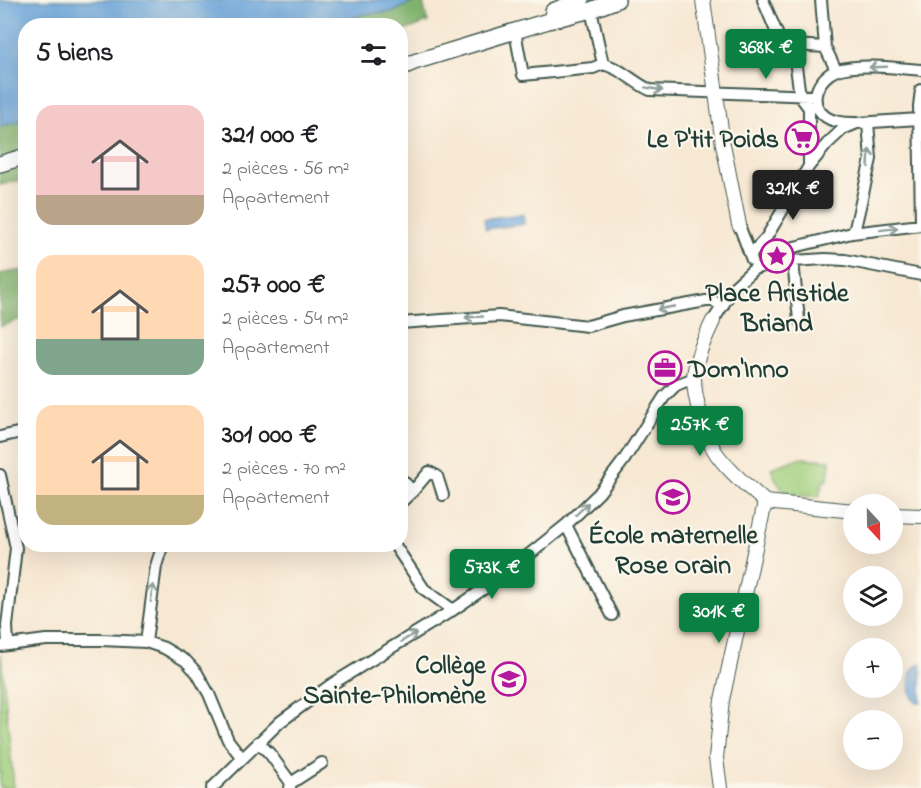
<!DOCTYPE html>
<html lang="fr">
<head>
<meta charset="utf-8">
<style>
  :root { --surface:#fff; --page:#f2f2f2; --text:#202124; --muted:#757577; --accent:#0b8043 }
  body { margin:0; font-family:"Indie Flower",sans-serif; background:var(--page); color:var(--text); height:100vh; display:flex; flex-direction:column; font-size:22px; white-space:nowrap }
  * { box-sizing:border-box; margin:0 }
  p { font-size:20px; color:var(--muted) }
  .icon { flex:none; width:33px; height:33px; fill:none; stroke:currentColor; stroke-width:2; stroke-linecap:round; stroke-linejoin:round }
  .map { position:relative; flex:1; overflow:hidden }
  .panel { position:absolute; left:18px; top:18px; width:390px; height:534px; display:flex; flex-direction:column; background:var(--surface); border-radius:24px; box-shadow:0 6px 24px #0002 }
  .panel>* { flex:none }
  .needle { width:39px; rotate:158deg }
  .buttons { position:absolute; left:843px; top:494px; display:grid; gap:12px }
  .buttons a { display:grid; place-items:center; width:60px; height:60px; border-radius:50%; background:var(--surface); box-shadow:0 6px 24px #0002; font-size:30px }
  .price { position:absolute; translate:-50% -51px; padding:0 14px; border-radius:6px; background:var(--accent); color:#fff; font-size:20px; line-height:39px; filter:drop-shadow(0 2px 3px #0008) }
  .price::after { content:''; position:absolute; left:50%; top:36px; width:18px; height:14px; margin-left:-9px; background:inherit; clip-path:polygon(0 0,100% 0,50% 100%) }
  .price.selected { background:#222; color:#fff }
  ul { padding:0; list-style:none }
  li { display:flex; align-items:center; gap:18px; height:150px; padding:0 18px }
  li span { display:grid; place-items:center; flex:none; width:168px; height:120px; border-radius:18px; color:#555 }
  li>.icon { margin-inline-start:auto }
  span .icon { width:72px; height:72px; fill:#fffc; stroke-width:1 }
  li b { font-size:26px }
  h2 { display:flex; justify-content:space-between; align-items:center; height:72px; padding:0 18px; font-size:26px }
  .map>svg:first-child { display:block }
  .green { fill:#a0cf7d; stroke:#608658; stroke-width:1.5 }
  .forest { fill:#80b26c; stroke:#507850; stroke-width:1.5 }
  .water { fill:#6aa4da; stroke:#447087; stroke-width:1.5 }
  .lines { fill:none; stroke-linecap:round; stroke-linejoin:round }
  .minor-casing { stroke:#3f574c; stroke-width:14 }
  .tertiary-casing { stroke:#3f574c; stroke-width:16 }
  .secondary-casing { stroke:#3f574c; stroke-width:18 }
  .minor { stroke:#fff; stroke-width:10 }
  .tertiary { stroke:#fff; stroke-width:14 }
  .secondary { stroke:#fff; stroke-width:15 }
  .oneway { stroke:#8f9e9a }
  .labels { text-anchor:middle; stroke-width:4.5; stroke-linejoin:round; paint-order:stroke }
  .poi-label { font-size:26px; font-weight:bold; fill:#1f3d34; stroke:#fbf7ec; text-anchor:end }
</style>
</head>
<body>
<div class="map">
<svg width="921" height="788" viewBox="0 0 921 788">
  <rect width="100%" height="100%" fill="#fbf7ec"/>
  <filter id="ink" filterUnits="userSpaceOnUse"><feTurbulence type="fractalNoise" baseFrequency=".0167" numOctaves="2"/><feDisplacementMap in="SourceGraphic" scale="12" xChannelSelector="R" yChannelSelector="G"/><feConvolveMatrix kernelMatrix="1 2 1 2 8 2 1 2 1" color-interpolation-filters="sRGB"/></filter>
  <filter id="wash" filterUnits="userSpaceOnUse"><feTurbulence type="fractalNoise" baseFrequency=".008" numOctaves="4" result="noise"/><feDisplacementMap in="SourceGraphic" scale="24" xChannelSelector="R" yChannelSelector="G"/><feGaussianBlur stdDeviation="1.35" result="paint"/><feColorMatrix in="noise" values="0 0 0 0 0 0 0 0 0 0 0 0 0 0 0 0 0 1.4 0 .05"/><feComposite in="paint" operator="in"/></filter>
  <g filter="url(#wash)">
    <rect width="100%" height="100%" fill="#f7e8d3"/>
    <path class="green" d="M800,458l30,2 -2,20 -5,1 -4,16c-28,-3 -38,1 -48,-29z
      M0,655h1l13,133h-14z"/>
    <path class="forest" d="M417,0h5l6,22 -27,10 -1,-6h-72l37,-12 28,-2z
      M25,119v60l-25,6v-58z
      M23,270l3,7 -1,40 -25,10v-53z"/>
    <path class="water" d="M0,0h417l-24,12 -28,2 -37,11 -302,1 -1,93 -25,8z
      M523,214l1,10 -38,5 -2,-10z
      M921,663v39h-6c-8,-14 -9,-32 6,-39z"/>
  </g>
  <g filter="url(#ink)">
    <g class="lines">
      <g class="minor-casing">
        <path id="minor" d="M763,0l18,43 12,2 7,51 9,12v58
          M821,0l4,47 11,23
          M591,10l12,54
          M515,31l8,44 70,-7 10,-4
          M793,45l32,2
          M603,64c18,4 30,18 47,26l165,6
          M921,90l-2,16 2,115
          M854,123c-8,0 -21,-1 -28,-6 -20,-14 -8,-40 11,-47 22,-7 61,-2 84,0
          M739,225l13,35
          M852,233l3,-5 16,-69 -3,-36
          M751,254l15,-16 43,-72 18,-22 16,-15 14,-6 62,-4
          M793,261l6,59
          M777,262l9,-13 66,-16 69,-8
          M713,321l21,-34 20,-18 23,-7 48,-3 20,1 76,15
          M400,323l99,-7 89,10 35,-10 83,-15h7l10,5
          M0,437l26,-6
          M0,475l16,73 -9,78 1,18
          M400,478l13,13 -13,12
          M413,491l16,-19 8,4 6,19
          M566,525l46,90
          M394,544l30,45 29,21
          M146,642l10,-76 7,-22
          M0,646l46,-6h55l45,2 18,6 22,13 11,12 12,21 19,46 14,18
          M258,742l12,12 21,29 -1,5
          M291,783l31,-20
          M212,788l68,-66 52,-38 121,-74 48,-33 65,-52 33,-32 25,-33 40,-63 12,-12 18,-7"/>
      </g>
      <g class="tertiary-casing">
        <path id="tertiary" d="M703,0l20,144 16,81
          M713,321c-8,17 -18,38 -19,57 0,20 11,59 22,75 13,19 33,34 49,49
          M765,502l89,9
          M892,515l29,1
          M720,788l-4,-30 6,-58 43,-198"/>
      </g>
      <g class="secondary-casing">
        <path id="secondary" d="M553,11l28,-11
          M400,68l14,-6 134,-41 43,-11 26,-10
          M0,164l26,-8"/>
      </g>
      <use href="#minor" class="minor"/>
      <use href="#tertiary" class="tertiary"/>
      <use href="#secondary" class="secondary"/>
    </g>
    <defs><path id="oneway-shaft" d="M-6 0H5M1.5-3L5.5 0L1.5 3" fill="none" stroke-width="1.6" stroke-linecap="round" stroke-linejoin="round" transform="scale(1.5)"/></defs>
    <g class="oneway">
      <use href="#oneway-shaft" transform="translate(878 67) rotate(178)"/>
      <use href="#oneway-shaft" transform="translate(654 89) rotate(10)"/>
      <use href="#oneway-shaft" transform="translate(869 158) rotate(-87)"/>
      <use href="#oneway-shaft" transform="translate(889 229) rotate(-7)"/>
      <use href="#oneway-shaft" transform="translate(666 308) rotate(169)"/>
      <use href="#oneway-shaft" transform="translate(474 317) rotate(177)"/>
      <use href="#oneway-shaft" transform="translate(582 509) rotate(-44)"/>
      <use href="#oneway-shaft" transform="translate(152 593) rotate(-82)"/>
      <use href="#oneway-shaft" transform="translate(409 637) rotate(-32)"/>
    </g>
  </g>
  <defs>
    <g id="supermarket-ring" transform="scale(1.725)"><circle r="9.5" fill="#fbf7ec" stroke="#b5179e" stroke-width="1.5"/><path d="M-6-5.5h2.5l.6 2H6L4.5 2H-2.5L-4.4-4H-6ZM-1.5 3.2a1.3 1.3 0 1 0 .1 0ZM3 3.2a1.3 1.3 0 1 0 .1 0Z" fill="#b5179e"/></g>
    <g id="sight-ring" transform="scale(1.725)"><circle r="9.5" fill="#fbf7ec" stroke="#b5179e" stroke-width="1.5"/><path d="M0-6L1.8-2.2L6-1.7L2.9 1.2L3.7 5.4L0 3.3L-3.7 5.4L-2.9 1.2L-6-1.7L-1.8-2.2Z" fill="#b5179e"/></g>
    <g id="office-ring" transform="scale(1.725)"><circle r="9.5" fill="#fbf7ec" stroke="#b5179e" stroke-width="1.5"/><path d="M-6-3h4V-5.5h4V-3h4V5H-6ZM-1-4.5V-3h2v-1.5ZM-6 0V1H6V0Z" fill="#b5179e"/></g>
    <g id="school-ring" transform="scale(1.725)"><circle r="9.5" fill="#fbf7ec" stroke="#b5179e" stroke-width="1.5"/><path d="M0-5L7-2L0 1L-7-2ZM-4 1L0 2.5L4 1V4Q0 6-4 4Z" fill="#b5179e"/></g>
  </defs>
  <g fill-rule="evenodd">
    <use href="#supermarket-ring" x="802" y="138"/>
    <use href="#sight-ring" x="777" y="256"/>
    <use href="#office-ring" x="665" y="368"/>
    <use href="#school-ring" x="673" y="497"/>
    <use href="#school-ring" x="509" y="679"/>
  </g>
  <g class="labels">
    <g class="poi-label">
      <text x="779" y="147">Le P'tit Poids</text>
      <text x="777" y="301" text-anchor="middle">Place Aristide<tspan x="777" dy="30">Briand</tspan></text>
      <text x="688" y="377" text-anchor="start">Dom'Inno</text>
      <text x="673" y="543" text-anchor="middle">École maternelle<tspan x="673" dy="30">Rose Orain</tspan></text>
      <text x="486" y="673">Collège<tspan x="486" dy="30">Sainte-Philomène</tspan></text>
    </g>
  </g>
</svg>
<div class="buttons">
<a><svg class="needle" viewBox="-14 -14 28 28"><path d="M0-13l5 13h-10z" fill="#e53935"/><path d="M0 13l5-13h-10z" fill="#757577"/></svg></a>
<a><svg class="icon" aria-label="layers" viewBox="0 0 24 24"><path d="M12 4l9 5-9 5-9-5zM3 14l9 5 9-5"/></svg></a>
<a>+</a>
<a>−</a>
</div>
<b class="price" style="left:766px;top:80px">368K €</b>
<b class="price selected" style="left:793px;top:221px">321K €</b>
<b class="price" style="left:700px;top:457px">257K €</b>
<b class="price" style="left:492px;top:600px">573K €</b>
<b class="price" style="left:719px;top:644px">301K €</b>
<section class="panel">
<h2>5 biens<svg class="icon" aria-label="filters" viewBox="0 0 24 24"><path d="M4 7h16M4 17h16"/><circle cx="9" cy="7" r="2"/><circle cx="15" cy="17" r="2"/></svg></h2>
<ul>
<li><span style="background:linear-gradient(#f6c9c9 75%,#b9a48a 0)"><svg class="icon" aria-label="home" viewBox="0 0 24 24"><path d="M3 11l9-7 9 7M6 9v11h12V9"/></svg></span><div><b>321 000 €</b><p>2 pièces · 56 m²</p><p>Appartement</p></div></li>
<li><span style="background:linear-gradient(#ffd9b3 70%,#7fa58c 0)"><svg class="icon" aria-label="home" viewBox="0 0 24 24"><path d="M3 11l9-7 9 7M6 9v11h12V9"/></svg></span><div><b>257 000 €</b><p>2 pièces · 54 m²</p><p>Appartement</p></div></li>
<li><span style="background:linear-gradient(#ffd9b3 75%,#c2b280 0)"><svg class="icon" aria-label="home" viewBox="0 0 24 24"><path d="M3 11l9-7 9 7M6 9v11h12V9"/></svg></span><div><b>301 000 €</b><p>2 pièces · 70 m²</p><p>Appartement</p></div></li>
</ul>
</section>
</div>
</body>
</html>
